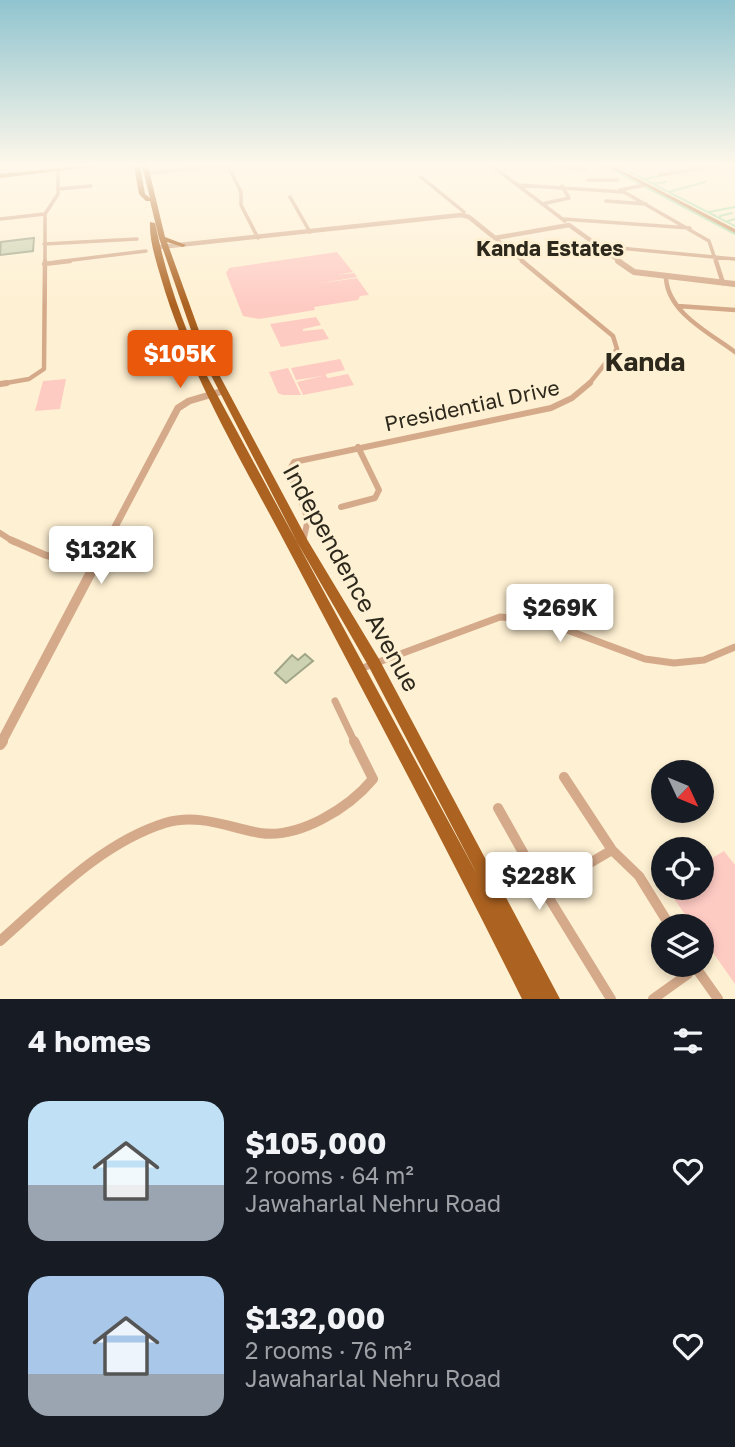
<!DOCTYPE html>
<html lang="en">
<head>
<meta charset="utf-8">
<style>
  :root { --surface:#171b24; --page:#20242c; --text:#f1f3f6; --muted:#9ea1a6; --accent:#ea580c }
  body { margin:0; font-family:"Golos Text",sans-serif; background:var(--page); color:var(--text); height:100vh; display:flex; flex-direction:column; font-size:26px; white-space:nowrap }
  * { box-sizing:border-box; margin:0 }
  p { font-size:23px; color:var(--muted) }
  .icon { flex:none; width:38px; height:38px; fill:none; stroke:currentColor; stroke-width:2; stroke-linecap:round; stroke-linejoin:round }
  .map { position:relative; height:999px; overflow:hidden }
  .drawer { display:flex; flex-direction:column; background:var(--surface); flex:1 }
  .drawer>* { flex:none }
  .needle { width:46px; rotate:134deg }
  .buttons { position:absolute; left:651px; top:760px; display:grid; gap:14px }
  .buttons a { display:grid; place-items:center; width:63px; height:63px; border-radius:50%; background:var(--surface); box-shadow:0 4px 10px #0003; font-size:35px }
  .price { position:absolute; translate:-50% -60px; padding:0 16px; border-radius:7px; background:#fff; color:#222; font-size:23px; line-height:46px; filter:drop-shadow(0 2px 4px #0008) }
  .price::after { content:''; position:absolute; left:50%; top:42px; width:21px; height:16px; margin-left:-10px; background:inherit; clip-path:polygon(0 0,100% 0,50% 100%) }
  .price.selected { background:var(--accent); color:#fff }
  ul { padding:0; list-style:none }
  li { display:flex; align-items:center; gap:21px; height:175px; padding:0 28px }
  li span { display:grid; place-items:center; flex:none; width:196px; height:140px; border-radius:21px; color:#555 }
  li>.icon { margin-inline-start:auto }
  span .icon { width:84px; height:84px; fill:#fffc; stroke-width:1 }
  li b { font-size:30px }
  h2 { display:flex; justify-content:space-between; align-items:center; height:84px; padding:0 28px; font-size:30px }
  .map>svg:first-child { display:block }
  .green { fill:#fecbc3 }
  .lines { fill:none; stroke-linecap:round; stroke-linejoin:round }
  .stream { stroke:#acdda9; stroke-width:2 }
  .building { fill:#cdd2b3; stroke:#a1a588; stroke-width:2 }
  .minor-far4 { stroke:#d5aa8b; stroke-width:3.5 }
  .minor-far3 { stroke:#d5aa8b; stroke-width:4.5 }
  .minor-far2 { stroke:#d5aa8b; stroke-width:6 }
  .minor-far1 { stroke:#d5aa8b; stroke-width:7 }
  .minor { stroke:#d5aa8b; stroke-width:10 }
  .tertiary-far4 { stroke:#d5aa8b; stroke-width:4.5 }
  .tertiary-far3 { stroke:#d5aa8b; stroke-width:6 }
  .tertiary-far2 { stroke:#d5aa8b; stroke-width:7 }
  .tertiary-far1 { stroke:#d5aa8b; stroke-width:10 }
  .tertiary { stroke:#d5aa8b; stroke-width:12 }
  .secondary { fill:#c58655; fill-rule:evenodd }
  .primary { fill:#b76b27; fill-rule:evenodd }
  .trunk { fill:#ac6220; fill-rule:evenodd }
  .labels { text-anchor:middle; stroke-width:6; stroke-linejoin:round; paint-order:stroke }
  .far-neighbourhood-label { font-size:21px; font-weight:bold; fill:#2d281c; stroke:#fef0d2 }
  .far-street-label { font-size:21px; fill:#2d281c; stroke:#fef0d2 }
  .street-label { font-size:24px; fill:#2d281c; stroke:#fef0d2 }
  .far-district-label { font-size:26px; font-weight:bold; fill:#2d281c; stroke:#fef0d2 }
</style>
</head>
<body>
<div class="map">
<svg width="735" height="999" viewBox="0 0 735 999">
  <rect width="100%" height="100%" fill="#fef0d2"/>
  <path class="green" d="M337,252l16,20 -17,3 18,-2 3,4 -41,7 41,-6 12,17 -9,1 -2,4 -44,7 1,3 -56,9 -16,-3 -17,-43 3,-5z
    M316,317l5,8 -18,4v2l20,-2 6,10 -48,8 -11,-23z
    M340,359l5,11 -19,4v2l2,2 20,-4 6,11 -51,10 -6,-13 25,-6 -26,4 -5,-12z
    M288,368l13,27h-18l-5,-2 -9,-21z
    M66,379l-6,30 -25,2 8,-30z
    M724,851l11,14v119l-33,-47v-11h-9l-27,-39h36v-23z"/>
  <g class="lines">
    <path class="stream" d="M606,166l129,68
      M618,166l117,60
      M643,179l18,-3
      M653,184l13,-2
      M669,192l36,-10
      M709,212l26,-5
      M720,216l12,-3
      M728,221l7,-2"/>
  </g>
  <path class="building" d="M34,238l-1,13 -33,4 1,-13z
    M305,654l8,7 -27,22 -11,-10 17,-18 6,5z"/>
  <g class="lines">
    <path class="minor-far4" d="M228,166l13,26v13l17,33
      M492,166l73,55
      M555,166l30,3
      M150,173l67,-7
      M660,175l56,-9
      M421,177l43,35 -1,3
      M588,180h30
      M517,185l107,7 85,49 7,21
      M58,189l33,-3
      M620,190l25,-5
      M290,197l20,35
      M606,201l40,3
      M542,204l27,-6 -7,-12
      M0,219l45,-5
      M563,219l127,9
      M495,238l29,24
      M44,244l93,-5
      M598,246l137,13
      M45,262v-48l13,-20v-24
      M56,262l90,-11"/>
    <path class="minor-far3" d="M522,261l91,75 4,13 -29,36
      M716,261l7,22
      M44,264l26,-3
      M666,278c2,35 44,55 69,74
      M678,306l57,4
      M0,384l29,-5 15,-10 1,-108"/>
    <path class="minor-far2" d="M0,384l7,-1
      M341,507l34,-9 4,-8 -21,-43
      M0,533l14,9
      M303,542l5,-23 -19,-48 5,-9 257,-54 21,-10 18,-15"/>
    <path class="minor-far1" d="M11,540l34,15 49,12
      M360,669l140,-52 30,2 29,8 86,32 29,4 30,-3 31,-13
      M335,701l20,42"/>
    <path class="minor" d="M564,777l48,73 27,26 31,50
      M498,808l46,82 67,109
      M544,890l68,-40
      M0,941c49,-43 101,-98 165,-118 34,-10 62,4 95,10 39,6 89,-25 113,-54l-19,-38
      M694,965l24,34
      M653,999l35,-25 6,-10"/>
    <path class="tertiary-far4" d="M160,247l301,-32 8,2 26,21 74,-13 52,37"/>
    <path class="tertiary-far3" d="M618,261l16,11 101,12"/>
    <path class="tertiary-far2" d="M107,542l71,-134 11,-7 34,-10"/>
    <path class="tertiary-far1" d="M1,743l107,-203"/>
    <path class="tertiary" d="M0,744l2,-3"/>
    <path class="secondary" d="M608,166h5l122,63v4z"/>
    <path class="primary" d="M84,166h15l-99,12v-4z"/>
    <path class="trunk" d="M134,166h6l5,28 5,4 -8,-32h6l17,71 21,8 -3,2 -16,-5 39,108 102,191 71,118 181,340h-38c-74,-149 -152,-295 -230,-443 -47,-90 -102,-179 -131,-278 -5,-17 -12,-39 -11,-56l5,1c12,57 28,103 53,155l269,496 -108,-207 -72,-125 -99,-192 -39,-112 -9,-37h-4l-7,-7z"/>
  </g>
  <linearGradient id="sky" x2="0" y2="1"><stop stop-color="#90c4cf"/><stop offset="0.54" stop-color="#fff8eb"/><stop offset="1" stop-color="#fff8eb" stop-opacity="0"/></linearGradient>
  <rect width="735" height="306" fill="url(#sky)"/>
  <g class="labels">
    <g class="far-neighbourhood-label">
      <text x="550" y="256">Kanda Estates</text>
    </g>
    <g class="far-street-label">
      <text transform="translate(472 406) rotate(-12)" y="7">Presidential Drive</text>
    </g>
    <g class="street-label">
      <text transform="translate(351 578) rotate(61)" y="8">Independence Avenue</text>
    </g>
    <g class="far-district-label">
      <text x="645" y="371">Kanda</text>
    </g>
  </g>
</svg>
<div class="buttons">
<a><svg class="needle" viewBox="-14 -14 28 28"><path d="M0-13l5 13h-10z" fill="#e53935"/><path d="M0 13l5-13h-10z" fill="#9ea1a6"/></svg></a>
<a><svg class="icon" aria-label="locate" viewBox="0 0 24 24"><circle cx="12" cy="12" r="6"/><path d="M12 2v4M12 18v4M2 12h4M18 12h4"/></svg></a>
<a><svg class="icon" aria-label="layers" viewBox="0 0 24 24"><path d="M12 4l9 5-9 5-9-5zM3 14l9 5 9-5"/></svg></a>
</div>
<b class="price selected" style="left:180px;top:390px">$105K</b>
<b class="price" style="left:101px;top:586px">$132K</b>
<b class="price" style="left:560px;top:644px">$269K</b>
<b class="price" style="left:539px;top:912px">$228K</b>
</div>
<section class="drawer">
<h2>4 homes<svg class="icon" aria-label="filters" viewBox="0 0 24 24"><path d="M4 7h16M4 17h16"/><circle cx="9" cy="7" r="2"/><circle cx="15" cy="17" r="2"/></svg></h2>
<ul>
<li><span style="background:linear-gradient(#bfe0f5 60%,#9aa5b1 0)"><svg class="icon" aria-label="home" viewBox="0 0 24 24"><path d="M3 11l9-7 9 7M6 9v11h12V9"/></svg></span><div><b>$105,000</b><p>2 rooms · 64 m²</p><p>Jawaharlal Nehru Road</p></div><svg class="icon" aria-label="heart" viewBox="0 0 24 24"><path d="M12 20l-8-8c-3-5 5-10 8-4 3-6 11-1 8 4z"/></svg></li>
<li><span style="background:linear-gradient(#a9c7e8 70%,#9aa5b1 0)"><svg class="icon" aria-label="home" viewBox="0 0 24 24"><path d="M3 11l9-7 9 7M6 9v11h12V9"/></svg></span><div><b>$132,000</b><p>2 rooms · 76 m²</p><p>Jawaharlal Nehru Road</p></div><svg class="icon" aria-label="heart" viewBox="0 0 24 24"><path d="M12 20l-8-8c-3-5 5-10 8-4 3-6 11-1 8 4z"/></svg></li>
</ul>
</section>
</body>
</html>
